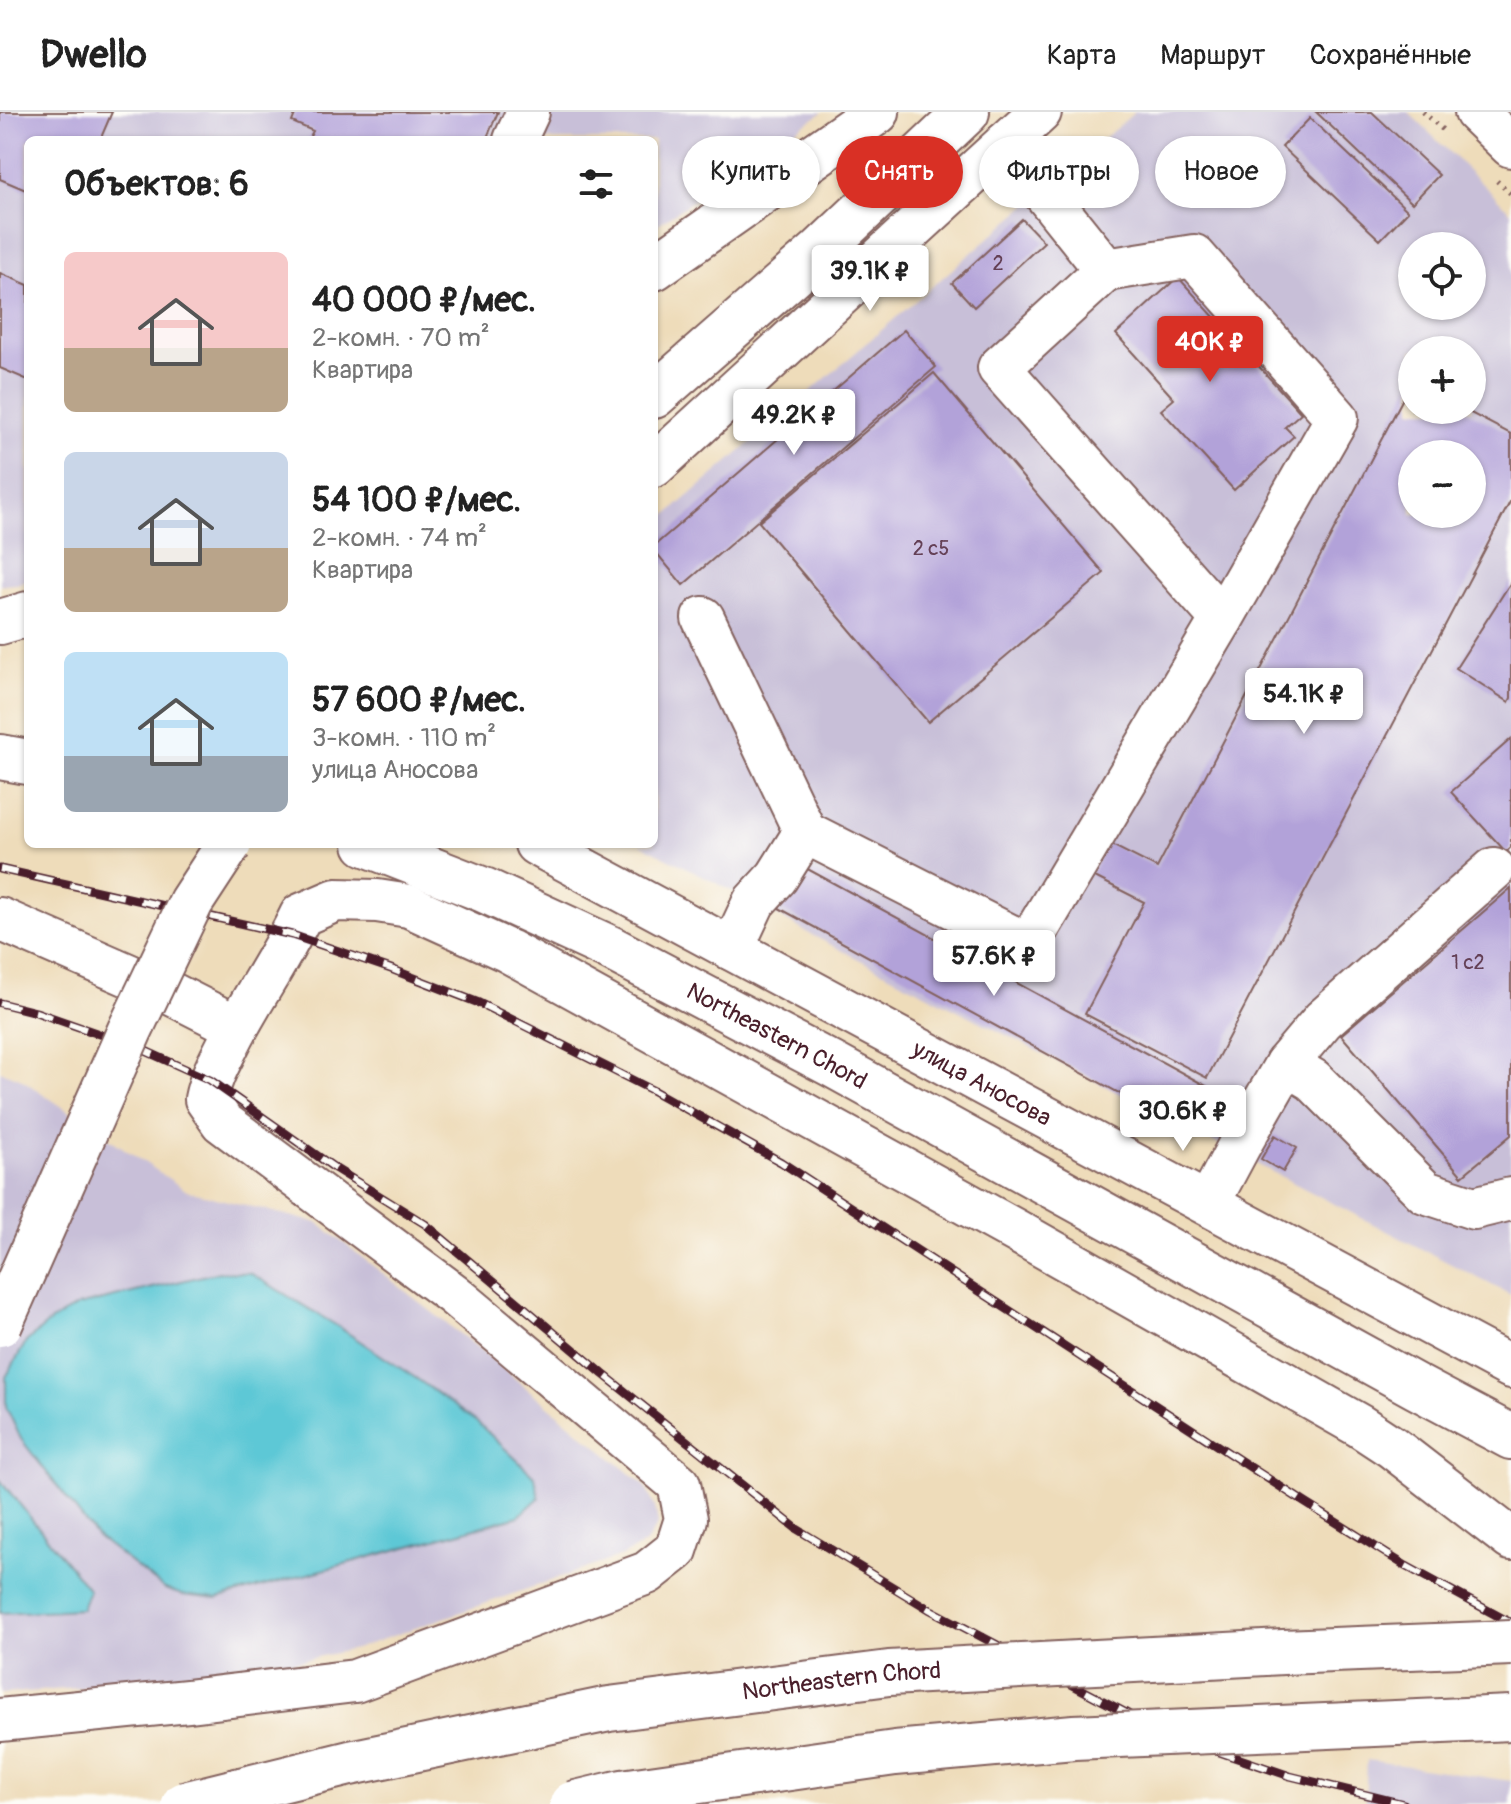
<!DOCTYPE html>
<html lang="ru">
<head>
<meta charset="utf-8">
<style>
  :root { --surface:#fff; --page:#f6f6f6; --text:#222; --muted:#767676; --line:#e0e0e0; --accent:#d93025 }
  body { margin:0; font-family:Pangolin,sans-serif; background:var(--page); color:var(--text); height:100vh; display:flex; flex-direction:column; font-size:30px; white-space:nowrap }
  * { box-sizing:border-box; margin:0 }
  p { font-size:26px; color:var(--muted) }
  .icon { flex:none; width:44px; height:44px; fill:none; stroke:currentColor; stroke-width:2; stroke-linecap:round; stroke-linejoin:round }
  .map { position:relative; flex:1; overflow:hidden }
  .sheet { position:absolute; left:24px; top:24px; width:634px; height:712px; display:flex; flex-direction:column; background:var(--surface); border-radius:12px; box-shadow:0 2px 6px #0004 }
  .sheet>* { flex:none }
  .top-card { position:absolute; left:682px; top:24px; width:708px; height:72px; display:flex; gap:16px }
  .controls { position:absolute; left:1398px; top:120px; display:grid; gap:16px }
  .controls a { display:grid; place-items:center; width:88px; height:88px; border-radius:50%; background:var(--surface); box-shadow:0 2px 6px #0004; font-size:40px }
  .price { position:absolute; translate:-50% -68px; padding:0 18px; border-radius:8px; background:#fff; color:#222; font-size:26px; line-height:52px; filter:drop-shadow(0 2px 4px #0008) }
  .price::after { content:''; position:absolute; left:50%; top:48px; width:24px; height:18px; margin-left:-12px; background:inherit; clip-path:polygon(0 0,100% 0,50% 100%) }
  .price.on { background:var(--accent); color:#fff }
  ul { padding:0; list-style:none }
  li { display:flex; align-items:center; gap:24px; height:200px; padding:0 40px }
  li span { display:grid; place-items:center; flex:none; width:224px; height:160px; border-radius:12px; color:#555 }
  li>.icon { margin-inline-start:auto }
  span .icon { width:96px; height:96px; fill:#fffc; stroke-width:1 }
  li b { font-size:34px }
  h2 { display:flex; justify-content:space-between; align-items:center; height:96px; padding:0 40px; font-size:34px }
  .chip { padding:0 28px; border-radius:36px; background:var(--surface); box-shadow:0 2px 6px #0004; font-size:28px; line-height:72px }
  .chip.on { background:var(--accent); color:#fff }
  header { display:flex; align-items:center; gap:48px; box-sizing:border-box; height:112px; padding:0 40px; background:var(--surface); border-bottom:2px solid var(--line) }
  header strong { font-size:38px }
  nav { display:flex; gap:44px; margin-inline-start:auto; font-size:28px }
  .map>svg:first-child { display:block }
  .industrial { fill:#c8bfd8; fill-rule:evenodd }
  .water { fill:#5dc8d6; stroke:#547480; stroke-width:2 }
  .building { fill:#b2a2d9; fill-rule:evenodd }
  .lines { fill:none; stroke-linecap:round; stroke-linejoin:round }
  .minor-casing { stroke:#83615d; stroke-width:46 }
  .major-casing { stroke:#83615d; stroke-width:48 }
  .path { stroke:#83615d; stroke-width:5; stroke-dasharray:2 6; stroke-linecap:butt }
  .minor { stroke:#fff; stroke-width:42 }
  .major { stroke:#fff; stroke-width:44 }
  .rail-casing { stroke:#4a1f2b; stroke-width:9 }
  .rail { stroke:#fdfcf7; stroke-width:6; stroke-dasharray:18; stroke-linecap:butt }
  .major-bridge-casing { stroke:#83615d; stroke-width:48; stroke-linecap:butt }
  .major-bridge { stroke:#fff; stroke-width:44 }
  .labels { text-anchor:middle; stroke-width:8; stroke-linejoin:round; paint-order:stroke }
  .number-label { font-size:20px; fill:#644056 }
  .street-label { font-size:24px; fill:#4a1f2b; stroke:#fdfcf7 }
</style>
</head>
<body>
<header>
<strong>Dwello</strong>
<nav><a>Карта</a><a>Маршрут</a><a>Сохранённые</a></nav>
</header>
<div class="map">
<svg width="1511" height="1692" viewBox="0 0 1511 1692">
  <rect width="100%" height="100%" fill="#fdfcf7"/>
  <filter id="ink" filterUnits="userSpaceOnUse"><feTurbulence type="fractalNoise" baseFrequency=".0125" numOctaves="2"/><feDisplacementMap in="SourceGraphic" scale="16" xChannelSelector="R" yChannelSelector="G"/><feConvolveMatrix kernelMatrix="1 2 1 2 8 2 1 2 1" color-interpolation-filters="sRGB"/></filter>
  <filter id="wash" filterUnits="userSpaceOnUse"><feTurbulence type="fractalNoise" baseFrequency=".006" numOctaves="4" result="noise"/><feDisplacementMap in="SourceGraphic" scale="32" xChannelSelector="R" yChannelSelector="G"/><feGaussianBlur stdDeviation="1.8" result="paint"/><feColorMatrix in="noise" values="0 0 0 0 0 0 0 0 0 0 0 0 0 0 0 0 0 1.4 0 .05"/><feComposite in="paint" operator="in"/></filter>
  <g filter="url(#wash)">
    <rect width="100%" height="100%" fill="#eedcba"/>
    <path class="industrial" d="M0,0h823l-169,115v-87h-626v439l-11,5 -17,1z
      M1135,0h273l103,100v1083l-703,-362 -54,-31 -114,-58h14v-318zM1412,134h60v60h-60zM1412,238h60v60h-60zM1412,342h60v60h-60z
      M0,959l18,6 169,114 131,32 160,125 167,138 10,21 3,17 -12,19 -24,13 -267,93 -134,28 -221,17z
      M1367,1648l144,21v23h-146z"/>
    <path class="water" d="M219,1160l31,1 84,51 86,57 58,42 57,54 4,21 -20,18 -302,83 -35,-4 -17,-6 -69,-53 -75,-97 -15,-32v-30l20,-35 25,-21 27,-15z
      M0,1368l89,110 -7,19 -82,4z"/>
    <g id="blocks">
      <path class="building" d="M0,0h112l-12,28h-72v51l-28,-12z
        M296,0h202l-12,28h-178l5,-9 -21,-9z
        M1316,0h56l67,63 -27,28z
        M1310,6l98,93 -28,29 -98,-93z
        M1022,107l22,23 -70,65 -22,-24z
        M0,161l28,12v95l-28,-12z
        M1178,165l123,136 -16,14 9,9 -60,54 -73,-80 13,-11 -58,-65z
        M904,218l32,37 -253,218 -29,-35v-4z
        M934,261l170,200 -176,149 -169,-200z
        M1412,269v29h53l46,24v66l-304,578 -122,-64 59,-112 -53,-27 17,-32 49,25zM1412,342h60v60h-60z
        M1511,470v116l-2,4 -53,-34z
        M1511,627v108l-5,5 -55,-60z
        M802,754l406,221 -23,42 -406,-221z
        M1511,776v247l-49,41 -121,-141z
        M1275,1023l22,13 -14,24 -22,-13z"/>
    </g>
  </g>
  <g filter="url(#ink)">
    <use href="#blocks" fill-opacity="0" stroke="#83615d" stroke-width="2"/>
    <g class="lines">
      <g class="minor-casing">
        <g id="minor">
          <path d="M1476,0l35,34"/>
          <path d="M515,28l13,-28"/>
          <path d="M1005,32l101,126 -107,98 223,251"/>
          <path d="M654,354l386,-354"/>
          <path d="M703,506l102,214 -28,45 -23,25 -22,47"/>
          <path d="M805,720l223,113 194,-326 115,-201 -143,-162 -88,14"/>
          <path id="s1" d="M536,732l975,523"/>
          <path d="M0,807l174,76 63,32"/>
          <path d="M1286,952l37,-44 171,-151"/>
          <path d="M1208,1092l31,-58 47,-82 27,16 112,112 49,16 37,-9"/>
          <path d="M0,1608l188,-19 167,-20 292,-108 29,-23 10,-31 -7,-35 -226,-190 -231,-172 -16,-23c4,-21 14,-38 24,-58 22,-43 50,-82 71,-126l35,-15 41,1 32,5 99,45 508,280 344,195 32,21 119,92"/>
        </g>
      </g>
      <g class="major-casing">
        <g id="major">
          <path d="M654,156l223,-156"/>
          <path d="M654,284l166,-145 147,-139"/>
          <path d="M0,510l28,-8"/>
          <path d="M0,645l28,5"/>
          <path id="s2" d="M366,732l118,46 126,58 221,116 586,323 94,50"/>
        </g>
      </g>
      <path class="path" d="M1423,0l20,18
        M1497,69l14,13"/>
      <use href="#minor" class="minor"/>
      <use href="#major" class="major"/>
      <g class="rail-casing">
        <path id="rail" d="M0,757l292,66 99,34 88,34 173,87 129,72 523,340 102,64 105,57
          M0,891l36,9 103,36 71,32 126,89 89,55 178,150 194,155 132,80 235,124 126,43 114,28"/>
      </g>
      <use href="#rail" class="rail"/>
      <g class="major-bridge-casing">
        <g id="major-bridge">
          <path d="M0,1212l130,-294 61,-128 38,-58"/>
          <path id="s3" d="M184,1692l166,-41 259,-54 280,-36 394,-21 228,-9"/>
          <path d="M572,1692l50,-12 273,-39 179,-16 437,-19"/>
        </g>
      </g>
      <use href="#major-bridge" class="major-bridge"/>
    </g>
  </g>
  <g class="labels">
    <g class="number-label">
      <text x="998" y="158">2</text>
      <text x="931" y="443">2 с5</text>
      <text x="1468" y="857">1 с2</text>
    </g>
    <g class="street-label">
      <text dy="8" stroke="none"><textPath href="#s2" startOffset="454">Northeastern Chord</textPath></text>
      <text dy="8" stroke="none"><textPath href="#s1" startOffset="506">улица Аносова</textPath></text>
      <text dy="8" stroke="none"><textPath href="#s3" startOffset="670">Northeastern Chord</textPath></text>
    </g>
  </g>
</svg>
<div class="controls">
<a><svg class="icon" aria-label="locate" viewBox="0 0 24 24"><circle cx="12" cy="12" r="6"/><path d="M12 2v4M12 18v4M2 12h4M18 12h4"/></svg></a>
<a>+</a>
<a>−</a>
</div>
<b class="price" style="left:870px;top:201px">39.1K ₽</b>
<b class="price on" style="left:1210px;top:272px">40K ₽</b>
<b class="price" style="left:794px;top:345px">49.2K ₽</b>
<b class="price" style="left:1304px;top:624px">54.1K ₽</b>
<b class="price" style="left:994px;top:886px">57.6K ₽</b>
<b class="price" style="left:1183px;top:1041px">30.6K ₽</b>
<div class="top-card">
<a class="chip">Купить</a>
<a class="chip on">Снять</a>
<a class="chip">Фильтры</a>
<a class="chip">Новое</a>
</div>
<section class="sheet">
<h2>Объектов: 6<svg class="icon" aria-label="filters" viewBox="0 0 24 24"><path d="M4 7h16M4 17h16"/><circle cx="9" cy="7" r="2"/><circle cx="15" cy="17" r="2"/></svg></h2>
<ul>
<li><span style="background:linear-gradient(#f6c9c9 60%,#b9a48a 0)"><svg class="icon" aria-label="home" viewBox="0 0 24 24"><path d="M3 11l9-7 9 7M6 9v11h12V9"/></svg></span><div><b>40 000 ₽/мес.</b><p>2-комн. · 70 m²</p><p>Квартира</p></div></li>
<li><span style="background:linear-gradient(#c9d6e8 60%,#b9a48a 0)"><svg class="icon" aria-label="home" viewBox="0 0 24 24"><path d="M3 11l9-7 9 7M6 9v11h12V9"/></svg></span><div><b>54 100 ₽/мес.</b><p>2-комн. · 74 m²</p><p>Квартира</p></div></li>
<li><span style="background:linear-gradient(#bfe0f5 65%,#9aa5b1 0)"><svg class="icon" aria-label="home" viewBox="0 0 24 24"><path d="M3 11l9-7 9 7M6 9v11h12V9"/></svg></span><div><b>57 600 ₽/мес.</b><p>3-комн. · 110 m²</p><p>улица Аносова</p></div></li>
</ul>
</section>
</div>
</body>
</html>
